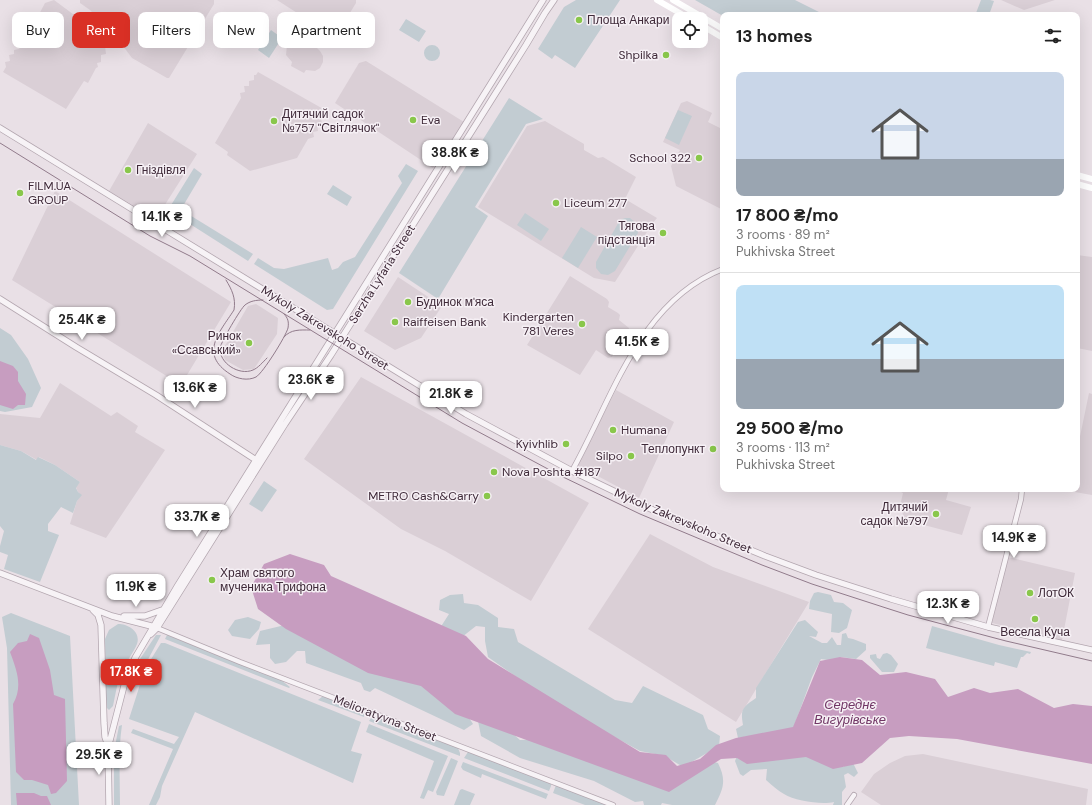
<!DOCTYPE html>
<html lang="en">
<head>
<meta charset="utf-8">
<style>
  :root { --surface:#fff; --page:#f2f2f2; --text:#222; --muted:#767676; --line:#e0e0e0; --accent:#d93025 }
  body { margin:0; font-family:"DM Sans",sans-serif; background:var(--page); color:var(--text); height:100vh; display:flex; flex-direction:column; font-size:15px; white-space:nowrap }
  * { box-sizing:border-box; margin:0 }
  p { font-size:13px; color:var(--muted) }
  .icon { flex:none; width:22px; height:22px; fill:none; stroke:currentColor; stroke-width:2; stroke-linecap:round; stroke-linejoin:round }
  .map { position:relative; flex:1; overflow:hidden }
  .drawer { position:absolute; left:720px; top:12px; width:360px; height:480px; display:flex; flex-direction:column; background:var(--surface); border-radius:8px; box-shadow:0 4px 16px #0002 }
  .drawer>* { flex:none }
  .guide { position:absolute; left:12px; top:12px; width:380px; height:36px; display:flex; gap:8px }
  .tools { position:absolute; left:672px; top:12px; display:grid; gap:8px }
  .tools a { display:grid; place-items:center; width:36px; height:36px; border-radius:8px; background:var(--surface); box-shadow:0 4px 16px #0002; font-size:20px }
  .price { position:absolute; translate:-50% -34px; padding:0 9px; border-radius:8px; background:#fff; color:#222; font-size:13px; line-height:26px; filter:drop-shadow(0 1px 2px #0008) }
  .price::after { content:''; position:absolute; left:50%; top:24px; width:12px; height:9px; margin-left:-6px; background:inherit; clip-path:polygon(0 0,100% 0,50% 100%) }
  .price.active { background:var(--accent); color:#fff }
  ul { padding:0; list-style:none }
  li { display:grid; align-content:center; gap:8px; height:212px; padding:0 16px }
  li+li { border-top:1px solid var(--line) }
  li span { display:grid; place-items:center; height:124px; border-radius:8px; color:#555 }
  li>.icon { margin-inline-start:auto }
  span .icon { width:72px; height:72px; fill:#fffc; stroke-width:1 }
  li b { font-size:17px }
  h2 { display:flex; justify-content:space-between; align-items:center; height:48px; padding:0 16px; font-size:17px }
  .chip { padding:0 14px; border-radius:8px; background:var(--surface); box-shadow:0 4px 16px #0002; font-size:14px; line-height:36px }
  .chip.active { background:var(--accent); color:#fff }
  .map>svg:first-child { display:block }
  .built { fill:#dacfd6 }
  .green { fill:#c2ccd2 }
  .water { fill:#c79dc0 }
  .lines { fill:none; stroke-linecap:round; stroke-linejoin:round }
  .minor-casing { stroke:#b3a6af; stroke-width:6 }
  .tertiary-casing { stroke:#b3a6af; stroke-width:7 }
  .minor { stroke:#f7f3f6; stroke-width:4.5 }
  .tertiary { stroke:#f7f3f6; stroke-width:5.5 }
  .secondary { stroke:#fff; stroke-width:6 }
  .tram { stroke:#917b8b; stroke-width:1 }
  .poi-dot { fill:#89c74b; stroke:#f6f0f5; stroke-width:1.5 }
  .labels { text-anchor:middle; stroke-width:3; stroke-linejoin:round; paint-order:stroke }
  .poi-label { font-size:12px; fill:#3f2a39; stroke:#f6f0f5; text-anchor:start }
  .street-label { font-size:12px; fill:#3f2a39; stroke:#f6f0f5 }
  .water-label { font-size:13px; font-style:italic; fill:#713665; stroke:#f6f0f5 }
</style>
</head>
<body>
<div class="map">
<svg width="1092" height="805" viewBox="0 0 1092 805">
  <rect width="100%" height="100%" fill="#e9e0e6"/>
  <path class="built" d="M54,0l50,37 2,17 -5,1v7l-4,1 1,4 -2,1 -8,15 -4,-2 -18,28 -63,-37 3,-5 -1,-5 5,-1 -1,-6 5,-1v-4l5,-1 6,-10 -1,-6 4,-1 -1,-5 6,-1 -1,-5 4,-1 9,-17z
    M80,0h134v4l-45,74h-2l-35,-20 -15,-20 -27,-28 -10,-7z
    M277,0h79v3l-19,31 -4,2z
    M1001,0h54l-31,10z
    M298,38l14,5 8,8 3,5v6l-3,6 -5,3 -9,-1 -2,3 -13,-7 1,-4 -6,-7 1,-10 7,-6z
    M366,61l98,61 -31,46 -98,-65 24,-40z
    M258,72l67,38 -2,3 2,4 -4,1 1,6 -5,1 1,6 -5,1 1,5 -6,2 -11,19 -47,13 -23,-16 1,-3 -13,-9 26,-45 -1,-5 5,-1 -1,-6h5v-5l5,-1v-5h2z
    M687,101l25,12 -4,9 14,7 1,81 -47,-24 -5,-20 9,-16 -17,-8 18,-39z
    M545,121l39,23v6l14,8 5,-1 33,20 -11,22 32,19 -5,6 -37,58 -21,-4 -116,-71 49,-81z
    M148,123l49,31 -41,65 -47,-28z
    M55,191l176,111 -50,83 -169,-105z
    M1077,255l15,2v94l-15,-3z
    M570,276l37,23 2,3 -1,5 10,6 2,2 -1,5 10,8 -1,4 -6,4 1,4 -5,3 1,2 -1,3 -5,2 1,3 -2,4 -4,1 -12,-8 -16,25 -53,-30z
    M398,277l44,29 -21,32 -26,12 -31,-19z
    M256,304l22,14 -1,16 -23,35 -11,1 -18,-10 -3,-9 26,-45z
    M361,377l228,126 -58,98 -86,-50 -44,-22 -97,-70z
    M60,383l51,33 6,-4 21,14 -3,6 30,18 -59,88 -36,-14 7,-23 4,-6 -3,-3 -2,-5 4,-5 -25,-17 -16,-8 -2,3 -16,-9 -21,-6v-31l40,4z
    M616,390l58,32 -35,76 -62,-33z
    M1089,393l3,1v101l-23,-4v-2h8v-38z
    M895,489h54l-3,11 25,7 -9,28 -57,-15 -5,-14 3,-13z
    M650,534l63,33 96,35 -73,120 -148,-93z
    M1008,557l67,16 -13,67 -70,-17z
    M923,754l165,35 -2,16h-205l-20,-13 13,-18 16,-11 15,-7z"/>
  <path class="green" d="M576,0h44l-45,68 -20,-13 -3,4 -14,-10 26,-42z
    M695,0h100l30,15 -102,1z
    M981,0h9l4,1 -5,14h-7l-6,-2z
    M406,19l20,12 -7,11 -20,-12z
    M226,20l23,15 -8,13 -23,-15z
    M271,30l11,8 -13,20 -11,-8z
    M424 53a8 8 0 1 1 16 0a8 8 0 1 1-16 0Z
    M509,98l34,21 -17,5 -51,83 13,9 -50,83 -39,-26z
    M678,110l14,6 -13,29 -14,-7z
    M406,164l12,7 -85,138 -6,1 -73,-46 4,-6 16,10 10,1 44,-11 4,12 6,-2 5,-6 12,-5 47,-74 -4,-7z
    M194,168l8,6 -19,32 7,4 -2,4 65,40 -5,7 -80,-51z
    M333,185l19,12 -5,9 -20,-12z
    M525,213l24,16 -8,12 -24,-16z
    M625,218h5l7,6 1,9 -23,38 -7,4 -7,-1 -5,-6v-6l24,-42z
    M581,227l16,10 -19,31 -16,-10z
    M0,328l11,7 17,24 13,29 -9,19 -27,5 -5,-1z
    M0,445l21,6 15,9 2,-3 17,8 25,17 -4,6 2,4 4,3 -5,6 -4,12 -12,-6 -13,17v7l11,4 -19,47 -36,-13 4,-14 -8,-3v-6l4,-15 -4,-5z
    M264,481l13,9 -15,22 -13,-8z
    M818,592l13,3 3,7 9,1 9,7 -5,18 -8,5 -8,-1 1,-18 -23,-5 1,-8 4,-8z
    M463,594l1,9 14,2 20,13v9l16,2 4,13 97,58 17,3 11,-17 60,29 5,14 12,7 -1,10 -36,21 -18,-11 -25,-5 -82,-45 -70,-49 -3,-16v-14l-9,-1 -14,11 -22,-9 9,-14 -10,-4 1,-10 10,-5z
    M11,613l59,23 9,169h-68l-4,-157 -5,-31z
    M248,617l13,5 -2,7 -9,10 -18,-3 -4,-6 7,-10z
    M805,620l13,12 -2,5 -7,-1 13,7h5l5,-6 5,8h4l1,-11 4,-1 2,5 5,1 13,5v6l-10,9 -15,-2 -6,4 -14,-2 -9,18 -19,52 -55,9 -2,-9 7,-4c-3,-16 0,-18 13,-27v-10l42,-66z
    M118,624c11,0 23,8 19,20 -4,10 -13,20 -17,31 -3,10 -5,21 -7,31l-4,4 -3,-3 -1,-68 4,-9z
    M285,625l144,60 35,25 9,14 -9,6 -89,-42 -5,4 -6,-2 -3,-7 -55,-20 -1,-12h-8l-11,11 -11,2 -5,-6v-14l-14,1 4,-14z
    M932,626l67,19 32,7 -1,2 -3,-1 -4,4h-2l-4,11 -22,-6 -1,4 -68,-18z
    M156,635h5l-27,51 -1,-10 7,-17z
    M167,635l114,45 9,7 -1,1 -124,-49z
    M161,643h4l196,79 -10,29 11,3 -9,29 -158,-71 -33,74 -2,11 -4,8h-7l24,-56 -42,-16 2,-4 41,15 5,-7 -50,-18 16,-50z
    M887,653l4,2 7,9 -4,8h-12l-12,-14v-3l6,-1 1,4 3,1 3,-5z
    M323,696l38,14 3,4v3l-46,-17z
    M374,716h3l81,32 2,5v3l-91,-35 2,-3z
    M496,719l24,21 23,-1 93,35 78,-12 4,1c9,18 5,26 -3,42h-43l-10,-2 -1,2h-17l-1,-4 -8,1 -41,-21 -74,-23 -39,-22 -3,-15z
    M369,724l79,32 -15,36 -5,-2 -4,9 -4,-1 14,-37 -68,-29z
    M122,725c-4,27 -2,53 -2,80h-6v-54l5,-25z
    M789,750l48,16 7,1 -2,-6 9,-2 7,14 -4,4 -6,-4 -4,2 2,12 -4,5v13h-9l1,-3c-12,3 -39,-1 -50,-8 -6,-3 -12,-9 -18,-14l1,-11 -16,1 -8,6 -3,-2 -5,-13 2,-5z
    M468,752h2l81,31v3l-2,5 -85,-33z
    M451,758l7,3 -14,35 -7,-1 -1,-3z
    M463,762l85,32 -2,5 -64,-25 -1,4 -18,-8 -2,-3z
    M556,785l52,20h-23l-32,-12z
    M462,789l13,5 -5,11h-16l6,-15z"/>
  <path class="water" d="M0,361l13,5 5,6v9l8,13 -1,11h-7l-5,4 -13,-4z
    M290,554l34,11 7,11 135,60 22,23 152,93 26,3 11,11 23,-7 16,-14 20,-7 57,-11 27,-66 20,-4 22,3 18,15 26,-3 29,7 13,18 26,-9 16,5 28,-4 36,19 19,-4 19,2v58l-135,-25 -48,-3 -19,2 -28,25 -29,6 -27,-12 -59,7 -10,-6 -16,1 -52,33 -214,-78 -34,-28 -53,-13 -82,-44 -28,-20 -7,-22 13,-23z
    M30,634l9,4 11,32 4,25 11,4 2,82 -11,12 -5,1 -3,-9 -16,-5h-8l-8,-8 -3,-68c10,-18 4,-33 -3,-52l8,-9 9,-2z
    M16,793h18l7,3h6l4,9h-34z"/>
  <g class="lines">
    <g class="minor-casing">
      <path id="minor" d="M572,471c40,-71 67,-170 151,-202
        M988,627l33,-128 1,-10
        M157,628l83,34 373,143
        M847,805l7,-10"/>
    </g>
    <g class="tertiary-casing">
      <path id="tertiary" d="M0,128l466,286 106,57 81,39 112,46 51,19 75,24 97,28 104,23
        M0,299l76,48 80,48 103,67
        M0,573l112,43 43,11
        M93,610l5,5 3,10 3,98 1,14 3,9
        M124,616h21l17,-6
        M151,634l6,-6 128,-204 46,-69 195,-310 19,-32 9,-13
        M109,805l-1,-57 17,-66 10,-24 43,-73 365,-585"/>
    </g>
    <use href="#minor" class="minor"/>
    <use href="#tertiary" class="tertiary"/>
    <path class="secondary" d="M657,0l33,19
      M673,0l50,29
      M701,25l22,13
      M1077,175l15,4
      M1077,184l15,4"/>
    <path class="tram" d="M0,143l150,93 40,20 272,167 99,53 79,38 122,51 50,19 71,23 25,8 98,26 86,20
      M226,280c6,10 10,18 8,30 -15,23 -35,44 -4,64 7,5 18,7 26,3 7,-4 30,-41 32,-49 1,-6 0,-10 -4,-14
      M263,300c-7,0 -13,1 -18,5 -4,3 -24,37 -25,43 -1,15 19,28 33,22 5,-2 10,-8 14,-12
      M284,337c7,-8 16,-7 26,-7"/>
  </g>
  <g class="poi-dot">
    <circle cx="579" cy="20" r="4"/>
    <circle cx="666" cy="55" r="4"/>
    <circle cx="413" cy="120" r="4"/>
    <circle cx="274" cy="121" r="4"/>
    <circle cx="699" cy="158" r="4"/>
    <circle cx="128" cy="170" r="4"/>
    <circle cx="20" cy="193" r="4"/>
    <circle cx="556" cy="203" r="4"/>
    <circle cx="663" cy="233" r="4"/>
    <circle cx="408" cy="302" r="4"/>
    <circle cx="395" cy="322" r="4"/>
    <circle cx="582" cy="324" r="4"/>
    <circle cx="249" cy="343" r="4"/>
    <circle cx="613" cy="430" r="4"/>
    <circle cx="566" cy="444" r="4"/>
    <circle cx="713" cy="449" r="4"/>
    <circle cx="631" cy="456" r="4"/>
    <circle cx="494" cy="472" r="4"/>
    <circle cx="487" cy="496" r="4"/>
    <circle cx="936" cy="514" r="4"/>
    <circle cx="212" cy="580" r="4"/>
    <circle cx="1030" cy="593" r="4"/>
    <circle cx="1035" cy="619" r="4"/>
  </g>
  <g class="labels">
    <g class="poi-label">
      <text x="587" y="24">Площа Анкари</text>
      <text x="658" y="59" text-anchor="end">Shpilka</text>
      <text x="282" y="118">Дитячий садок<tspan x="282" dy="14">№757 "Світлячок"</tspan></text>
      <text x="421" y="124">Eva</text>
      <text x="691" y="162" text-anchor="end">School 322</text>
      <text x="136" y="174">Гніздівля</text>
      <text x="28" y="190">FILM.UA<tspan x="28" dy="14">GROUP</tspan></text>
      <text x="564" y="207">Liceum 277</text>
      <text x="655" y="230" text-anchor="end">Тягова<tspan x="655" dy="14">пiдстанцiя</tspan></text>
      <text x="416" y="306">Будинок м'яса</text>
      <text x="574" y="321" text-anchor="end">Kindergarten<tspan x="574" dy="14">781 Veres</tspan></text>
      <text x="403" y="326">Raiffeisen Bank</text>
      <text x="241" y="340" text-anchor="end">Ринок<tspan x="241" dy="14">«Ссавський»</tspan></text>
      <text x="621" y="434">Humana</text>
      <text x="558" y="448" text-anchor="end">Kyivhlib</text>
      <text x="705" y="453" text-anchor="end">Теплопункт</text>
      <text x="623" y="460" text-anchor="end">Silpo</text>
      <text x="502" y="476">Nova Poshta #187</text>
      <text x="479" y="500" text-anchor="end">METRO Cash&amp;Carry</text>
      <text x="928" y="511" text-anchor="end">Дитячий<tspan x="928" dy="14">садок №797</tspan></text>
      <text x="220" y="577">Храм святого<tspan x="220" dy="14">мученика Трифона</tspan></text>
      <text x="1038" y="597">ЛотОК</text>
      <text x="1035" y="636" text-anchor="middle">Весела Куча</text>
    </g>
    <g class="street-label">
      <text transform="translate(382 274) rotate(-58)" y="4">Serzha Lyfaria Street</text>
      <text transform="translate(325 328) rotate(32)" y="4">Mykoly Zakrevskoho Street</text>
      <text transform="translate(683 521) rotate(23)" y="4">Mykoly Zakrevskoho Street</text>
      <text transform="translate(385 718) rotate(21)" y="4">Melioratyvna Street</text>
    </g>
    <g class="water-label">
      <text x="850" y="709">Середнє<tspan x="850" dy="15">Вигурівське</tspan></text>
    </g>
  </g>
</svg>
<div class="tools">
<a><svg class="icon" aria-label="locate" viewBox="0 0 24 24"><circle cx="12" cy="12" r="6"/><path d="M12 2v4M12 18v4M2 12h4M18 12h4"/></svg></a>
</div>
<b class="price" style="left:455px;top:174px">38.8K ₴</b>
<b class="price" style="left:162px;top:238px">14.1K ₴</b>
<b class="price" style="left:82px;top:341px">25.4K ₴</b>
<b class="price" style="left:637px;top:363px">41.5K ₴</b>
<b class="price" style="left:311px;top:401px">23.6K ₴</b>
<b class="price" style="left:195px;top:409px">13.6K ₴</b>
<b class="price" style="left:451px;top:415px">21.8K ₴</b>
<b class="price" style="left:197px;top:538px">33.7K ₴</b>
<b class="price" style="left:1014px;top:559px">14.9K ₴</b>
<b class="price" style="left:136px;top:608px">11.9K ₴</b>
<b class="price" style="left:948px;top:625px">12.3K ₴</b>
<b class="price active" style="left:131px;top:693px">17.8K ₴</b>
<b class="price" style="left:99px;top:776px">29.5K ₴</b>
<div class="guide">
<a class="chip">Buy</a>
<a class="chip active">Rent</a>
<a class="chip">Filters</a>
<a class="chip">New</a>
<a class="chip">Apartment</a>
</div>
<section class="drawer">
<h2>13 homes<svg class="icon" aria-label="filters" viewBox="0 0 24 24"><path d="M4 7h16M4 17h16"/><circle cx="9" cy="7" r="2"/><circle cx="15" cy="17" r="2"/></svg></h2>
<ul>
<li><span style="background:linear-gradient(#c9d6e8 70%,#9aa5b1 0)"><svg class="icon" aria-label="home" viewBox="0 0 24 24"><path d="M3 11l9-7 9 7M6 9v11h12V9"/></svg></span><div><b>17 800 ₴/mo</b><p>3 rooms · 89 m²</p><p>Pukhivska Street</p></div></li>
<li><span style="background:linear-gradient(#bfe0f5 60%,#9aa5b1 0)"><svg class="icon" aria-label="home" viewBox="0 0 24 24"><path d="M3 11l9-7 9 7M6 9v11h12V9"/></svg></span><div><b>29 500 ₴/mo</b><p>3 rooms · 113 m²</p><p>Pukhivska Street</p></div></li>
</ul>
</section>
</div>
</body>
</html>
